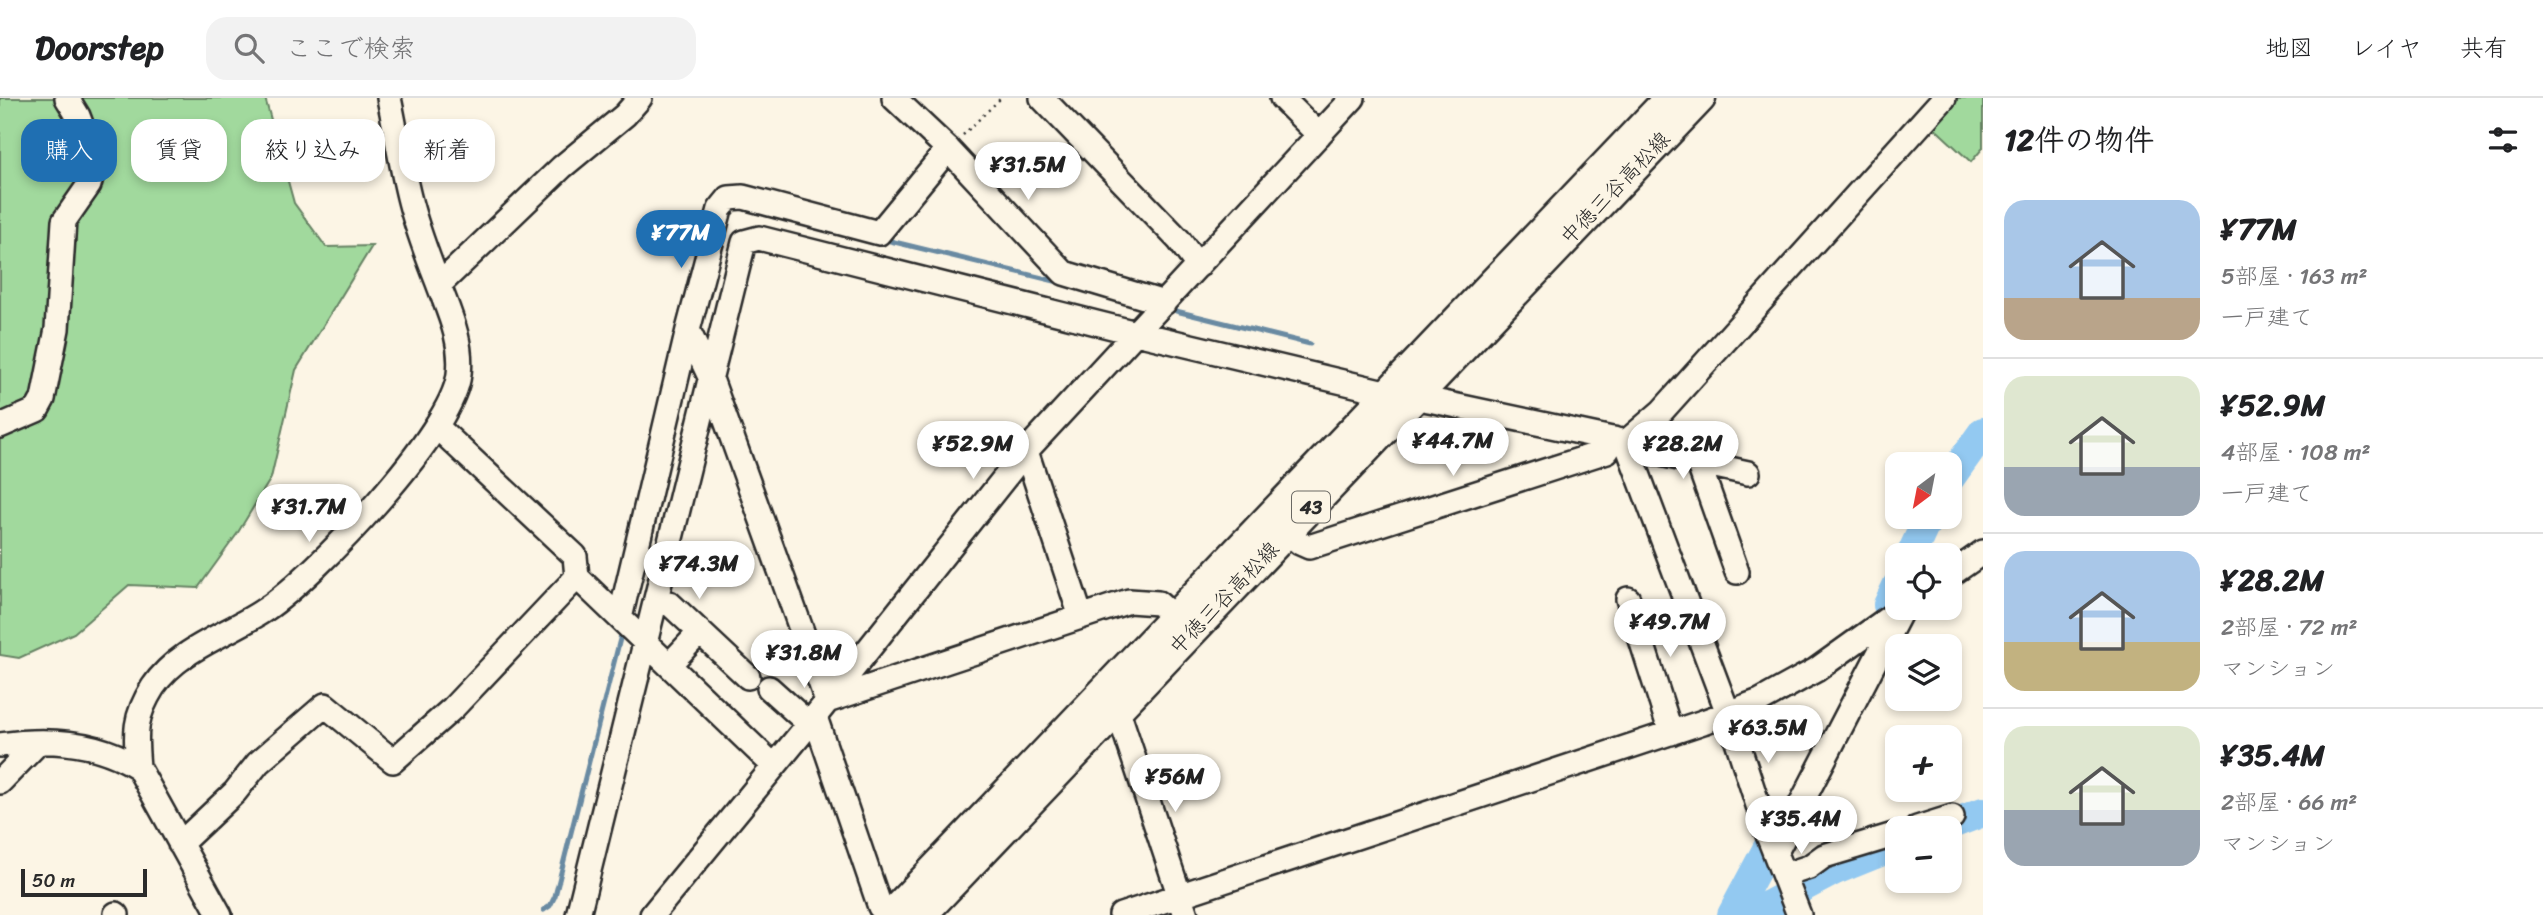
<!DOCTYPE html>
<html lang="ja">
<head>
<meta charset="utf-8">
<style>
  :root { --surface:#fff; --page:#f2f2f2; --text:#202124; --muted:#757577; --line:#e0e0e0; --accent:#1f6fb2 }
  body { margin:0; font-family:Sriracha,"Klee One",sans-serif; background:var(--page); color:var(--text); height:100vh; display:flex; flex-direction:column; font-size:26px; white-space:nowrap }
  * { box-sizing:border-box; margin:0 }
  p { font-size:23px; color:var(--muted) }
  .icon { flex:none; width:38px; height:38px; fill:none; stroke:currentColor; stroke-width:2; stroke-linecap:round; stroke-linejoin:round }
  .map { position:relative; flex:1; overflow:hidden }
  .side { display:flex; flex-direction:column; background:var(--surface); width:560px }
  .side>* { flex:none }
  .top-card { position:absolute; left:21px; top:21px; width:665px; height:63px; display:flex; gap:14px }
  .needle { width:46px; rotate:212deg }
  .controls { position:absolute; left:1885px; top:354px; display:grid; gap:14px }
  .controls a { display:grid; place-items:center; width:77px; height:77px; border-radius:14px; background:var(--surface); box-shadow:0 4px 10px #0003; font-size:35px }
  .scale { position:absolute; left:21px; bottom:18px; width:126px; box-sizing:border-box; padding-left:7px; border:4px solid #2b2b2b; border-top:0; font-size:19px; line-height:24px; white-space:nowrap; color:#2b2b2b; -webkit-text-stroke:5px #fcf5e5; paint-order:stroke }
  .price { position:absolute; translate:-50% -60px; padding:0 16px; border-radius:24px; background:#fff; color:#222; font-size:23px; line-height:46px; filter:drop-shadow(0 2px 4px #0008) }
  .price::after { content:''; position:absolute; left:50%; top:42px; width:21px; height:16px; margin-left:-10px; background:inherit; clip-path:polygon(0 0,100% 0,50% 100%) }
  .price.on { background:var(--accent); color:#fff }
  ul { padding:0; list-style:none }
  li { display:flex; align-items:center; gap:21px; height:175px; padding:0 21px }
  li+li { border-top:2px solid var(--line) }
  li span { display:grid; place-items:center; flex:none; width:196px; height:140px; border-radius:21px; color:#555 }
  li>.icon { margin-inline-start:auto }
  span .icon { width:84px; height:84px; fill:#fffc; stroke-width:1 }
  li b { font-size:30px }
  h2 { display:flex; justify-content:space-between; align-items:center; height:84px; padding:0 21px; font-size:30px }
  .tag { padding:0 24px; border-radius:21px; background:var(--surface); box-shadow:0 4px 10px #0003; font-size:24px; line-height:63px }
  .tag.on { background:var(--accent); color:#fff }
  header { display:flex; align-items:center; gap:42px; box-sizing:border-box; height:98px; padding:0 35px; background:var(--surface); border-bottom:2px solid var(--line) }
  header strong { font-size:33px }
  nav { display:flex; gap:38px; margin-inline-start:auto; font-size:24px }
  .search { width:490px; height:63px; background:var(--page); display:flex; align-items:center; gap:18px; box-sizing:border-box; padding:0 24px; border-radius:21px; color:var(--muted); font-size:26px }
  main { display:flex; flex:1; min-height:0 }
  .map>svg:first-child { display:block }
  .green { fill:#a1d99d; stroke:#668264; stroke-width:2 }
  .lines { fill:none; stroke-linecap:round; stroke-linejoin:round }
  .stream { stroke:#698aa2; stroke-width:5 }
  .river { stroke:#93c9f1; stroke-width:30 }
  .minor-casing { stroke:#2b2b2b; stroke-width:28 }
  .major-casing { stroke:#2b2b2b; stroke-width:35 }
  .path { stroke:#2b2b2b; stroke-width:2.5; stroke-dasharray:2 5; stroke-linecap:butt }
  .minor { stroke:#fcf5e5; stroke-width:23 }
  .major { stroke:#fcf5e5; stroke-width:30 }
  .labels { text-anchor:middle; stroke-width:5; stroke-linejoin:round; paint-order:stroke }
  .shield { fill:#fcf5e5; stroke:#6a6863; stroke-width:2 }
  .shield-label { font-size:19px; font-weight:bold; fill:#2b2b2b }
  .street-label { font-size:21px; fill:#2b2b2b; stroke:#fcf5e5 }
</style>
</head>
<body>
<header>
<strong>Doorstep</strong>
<div class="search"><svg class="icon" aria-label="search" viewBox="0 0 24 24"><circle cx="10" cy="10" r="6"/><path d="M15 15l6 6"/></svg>ここで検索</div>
<nav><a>地図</a><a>レイヤ</a><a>共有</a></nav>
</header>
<main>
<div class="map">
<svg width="1983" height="817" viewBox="0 0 1983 817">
  <rect width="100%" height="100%" fill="#fcf5e5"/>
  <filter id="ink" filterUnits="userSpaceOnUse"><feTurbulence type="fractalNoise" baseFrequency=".0143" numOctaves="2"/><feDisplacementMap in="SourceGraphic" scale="14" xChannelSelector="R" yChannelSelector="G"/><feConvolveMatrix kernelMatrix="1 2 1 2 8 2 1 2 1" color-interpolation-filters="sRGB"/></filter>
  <g filter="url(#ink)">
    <path class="green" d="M0,0h265l29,105 32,44 46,-1 -76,124 -25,108 -34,56 -39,54 -69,-3 -55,48 -55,25 -19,-3z
      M1950,0h33v50l-12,14 -42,-39z"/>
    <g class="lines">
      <path class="stream" d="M882,141l181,44
        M1176,213l134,33
        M544,812l6,-4 5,-10 67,-265"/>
      <path class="river" d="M1950,380l33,-46
        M1911,457l18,-39
        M1888,507l9,-19
        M1941,730l42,-16
        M1732,817l50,-94
        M1750,817l85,-45 62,-25"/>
      <g class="minor-casing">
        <path id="minor" d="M894,0l54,51 116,124 100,30
          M1042,0l137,142 19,26
          M1282,0l37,37
          M439,187l123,-118 63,-52 15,-17
          M688,232l23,49 116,322 302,-100 29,2 28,25
          M0,328l37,-16 6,-11 14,-70 7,-108 25,-36 5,-18 -3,-17 -13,-34 -11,-18
          M436,328l139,130 2,21 197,189
          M1626,344l36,-31 282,-313
          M1628,349l120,26
          M1026,353l55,166
          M1698,364l39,110
          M1275,424l25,21 9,4 298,-96 7,-12
          M1950,477l33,-23
          M1628,501l43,134
          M669,505l31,29
          M620,520l68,-288 32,-121 9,-11 14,-1 136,36 69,-84
          M669,567l31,-33 48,45
          M769,590l40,36
          M1113,598l73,219
          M815,619l65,190 9,8
          M0,647c48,-7 97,-4 138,22
          M0,684l37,-38
          M1917,730l35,-11
          M180,746l55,-52 23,-29 67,-58 68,56 60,-53 124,-131
          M1776,754l124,-239
          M1785,777l24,-8 15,-11 73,-22
          M116,816l1,1
          M220,817l-82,-148c-3,-34 -4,-50 15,-80 26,-39 77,-53 113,-78 49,-33 187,-177 193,-235 4,-33 -10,-61 -21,-91 -11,-28 -22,-57 -29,-86 -8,-32 -13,-66 -20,-99
          M578,817l166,-673 15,-4 377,95 253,60 45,8 192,41 102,271 38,117 33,85
          M652,817l157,-191 217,-273 327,-353
          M1121,817l582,-193 57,-21 56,-31 88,-63"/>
      </g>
      <g class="major-casing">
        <path id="major" d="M891,817l779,-817
          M921,817l779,-817"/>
      </g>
      <path class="path" d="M963,37l38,-37"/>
      <use href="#minor" class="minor"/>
      <use href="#major" class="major"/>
    </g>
  </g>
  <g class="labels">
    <rect class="shield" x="1292" y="393.5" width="38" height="31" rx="5"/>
    <g class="shield-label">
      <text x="1311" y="416">43</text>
    </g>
    <g class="street-label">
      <text transform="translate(1615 90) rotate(-46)" y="7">中徳三谷高松線</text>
      <text transform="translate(1224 500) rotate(-46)" y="7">中徳三谷高松線</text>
    </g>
  </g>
</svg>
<div class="controls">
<a><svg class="needle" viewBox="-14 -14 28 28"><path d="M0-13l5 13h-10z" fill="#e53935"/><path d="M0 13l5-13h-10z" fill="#757577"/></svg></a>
<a><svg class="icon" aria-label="locate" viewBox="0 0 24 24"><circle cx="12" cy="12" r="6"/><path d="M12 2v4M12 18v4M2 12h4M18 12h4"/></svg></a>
<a><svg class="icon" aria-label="layers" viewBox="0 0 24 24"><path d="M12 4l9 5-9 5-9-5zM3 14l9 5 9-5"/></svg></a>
<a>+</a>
<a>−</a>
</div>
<div class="scale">50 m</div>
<b class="price" style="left:1028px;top:104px">¥31.5M</b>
<b class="price on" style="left:681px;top:172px">¥77M</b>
<b class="price" style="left:1453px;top:380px">¥44.7M</b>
<b class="price" style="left:973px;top:383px">¥52.9M</b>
<b class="price" style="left:1683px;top:383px">¥28.2M</b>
<b class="price" style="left:309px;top:446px">¥31.7M</b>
<b class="price" style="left:699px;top:503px">¥74.3M</b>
<b class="price" style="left:1670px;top:561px">¥49.7M</b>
<b class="price" style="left:804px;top:592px">¥31.8M</b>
<b class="price" style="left:1768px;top:667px">¥63.5M</b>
<b class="price" style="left:1175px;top:716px">¥56M</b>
<b class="price" style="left:1801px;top:758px">¥35.4M</b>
<div class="top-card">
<a class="tag on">購入</a>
<a class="tag">賃貸</a>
<a class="tag">絞り込み</a>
<a class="tag">新着</a>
</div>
</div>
<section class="side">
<h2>12件の物件<svg class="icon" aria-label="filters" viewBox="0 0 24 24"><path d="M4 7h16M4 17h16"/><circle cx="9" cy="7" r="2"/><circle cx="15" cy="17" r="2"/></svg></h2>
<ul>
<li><span style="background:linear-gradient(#a9c7e8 70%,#b9a48a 0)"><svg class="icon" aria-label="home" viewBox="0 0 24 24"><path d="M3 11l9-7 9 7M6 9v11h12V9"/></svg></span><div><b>¥77M</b><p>5部屋 · 163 m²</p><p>一戸建て</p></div></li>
<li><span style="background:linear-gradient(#dfe7d0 65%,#9aa5b1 0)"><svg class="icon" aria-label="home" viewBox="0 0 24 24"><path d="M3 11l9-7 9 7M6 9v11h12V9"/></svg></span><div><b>¥52.9M</b><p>4部屋 · 108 m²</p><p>一戸建て</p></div></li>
<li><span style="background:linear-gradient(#a9c7e8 65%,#c2b280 0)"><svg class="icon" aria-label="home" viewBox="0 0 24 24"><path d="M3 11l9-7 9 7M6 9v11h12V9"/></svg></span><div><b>¥28.2M</b><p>2部屋 · 72 m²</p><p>マンション</p></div></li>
<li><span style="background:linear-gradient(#dfe7d0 60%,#9aa5b1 0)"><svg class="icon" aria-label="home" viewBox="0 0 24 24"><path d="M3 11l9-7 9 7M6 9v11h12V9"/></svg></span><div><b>¥35.4M</b><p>2部屋 · 66 m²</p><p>マンション</p></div></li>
</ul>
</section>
</main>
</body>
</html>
